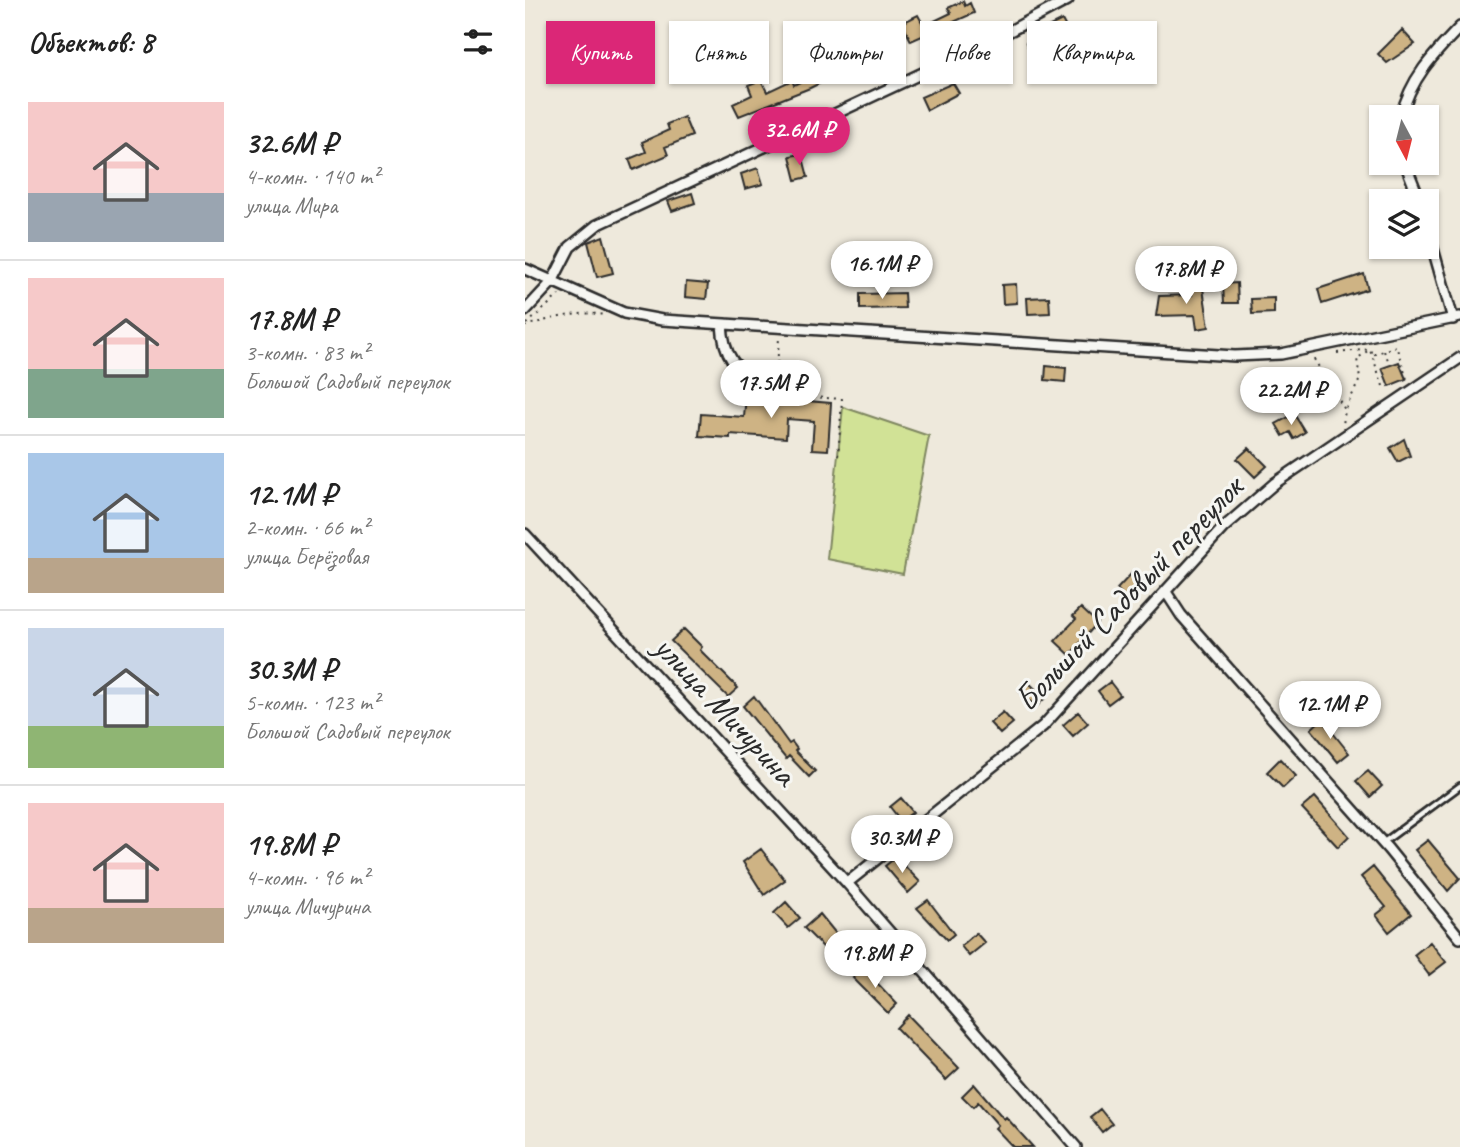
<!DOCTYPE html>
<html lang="ru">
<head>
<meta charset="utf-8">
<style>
  :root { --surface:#fff; --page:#f6f6f6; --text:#222; --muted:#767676; --line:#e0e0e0; --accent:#db2777 }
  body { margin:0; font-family:Caveat,sans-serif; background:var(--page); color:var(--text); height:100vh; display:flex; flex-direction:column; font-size:26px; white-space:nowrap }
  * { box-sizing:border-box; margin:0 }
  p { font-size:23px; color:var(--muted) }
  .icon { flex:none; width:38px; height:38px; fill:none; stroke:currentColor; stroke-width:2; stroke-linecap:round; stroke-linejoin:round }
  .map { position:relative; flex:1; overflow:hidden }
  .panel { display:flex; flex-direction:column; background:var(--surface); width:525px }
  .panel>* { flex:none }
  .hud { position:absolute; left:21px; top:21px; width:665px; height:63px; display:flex; gap:14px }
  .needle { width:46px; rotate:173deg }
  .fabs { position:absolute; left:844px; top:105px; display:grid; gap:14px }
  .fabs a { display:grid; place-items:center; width:70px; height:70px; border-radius:0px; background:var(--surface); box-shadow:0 2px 5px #0004; font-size:35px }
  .price { position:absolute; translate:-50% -60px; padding:0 16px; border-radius:24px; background:#fff; color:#222; font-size:23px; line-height:46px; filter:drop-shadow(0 2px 4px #0008) }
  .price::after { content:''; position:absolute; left:50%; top:42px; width:21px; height:16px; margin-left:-10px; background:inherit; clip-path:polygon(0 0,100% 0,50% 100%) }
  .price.current { background:var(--accent); color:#fff }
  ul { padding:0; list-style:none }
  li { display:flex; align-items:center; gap:21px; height:175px; padding:0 28px }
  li+li { border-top:2px solid var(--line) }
  li span { display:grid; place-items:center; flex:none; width:196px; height:140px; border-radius:0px; color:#555 }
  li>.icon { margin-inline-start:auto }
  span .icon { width:84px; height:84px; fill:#fffc; stroke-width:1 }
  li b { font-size:30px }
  h2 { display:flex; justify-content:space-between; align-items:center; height:84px; padding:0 28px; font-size:30px }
  .tag { padding:0 24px; border-radius:0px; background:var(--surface); box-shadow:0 2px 5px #0004; font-size:24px; line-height:63px }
  .tag.current { background:var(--accent); color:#fff }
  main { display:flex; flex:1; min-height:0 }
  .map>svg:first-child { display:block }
  .green { fill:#d1e296; stroke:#7e8660; stroke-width:2 }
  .building { fill:#ceb384; stroke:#2b2b2b; stroke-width:2 }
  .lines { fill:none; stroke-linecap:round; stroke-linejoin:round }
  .service-casing { stroke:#2b2b2b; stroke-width:10 }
  .minor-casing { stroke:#2b2b2b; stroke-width:14 }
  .path { stroke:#2b2b2b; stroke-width:2; stroke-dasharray:2 5; stroke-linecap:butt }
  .service { stroke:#f6f6f2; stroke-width:4.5 }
  .minor { stroke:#f6f6f2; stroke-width:9 }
  .labels { text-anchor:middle; stroke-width:6; stroke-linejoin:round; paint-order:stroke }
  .street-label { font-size:35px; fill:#2b2b2b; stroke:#f6f6f2 }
</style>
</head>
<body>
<main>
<section class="panel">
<h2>Объектов: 8<svg class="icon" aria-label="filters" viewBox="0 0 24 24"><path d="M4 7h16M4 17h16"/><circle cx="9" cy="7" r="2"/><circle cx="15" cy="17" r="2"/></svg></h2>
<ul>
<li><span style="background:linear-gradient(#f6c9c9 65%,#9aa5b1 0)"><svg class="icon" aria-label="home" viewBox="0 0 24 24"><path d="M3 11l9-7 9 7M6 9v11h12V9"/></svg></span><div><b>32.6M ₽</b><p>4-комн. · 140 m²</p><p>улица Мира</p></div></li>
<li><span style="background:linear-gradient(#f6c9c9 65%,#7fa58c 0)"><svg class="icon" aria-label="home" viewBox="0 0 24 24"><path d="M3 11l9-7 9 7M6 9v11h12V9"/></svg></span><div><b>17.8M ₽</b><p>3-комн. · 83 m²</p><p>Большой Садовый переулок</p></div></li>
<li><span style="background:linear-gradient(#a9c7e8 75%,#b9a48a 0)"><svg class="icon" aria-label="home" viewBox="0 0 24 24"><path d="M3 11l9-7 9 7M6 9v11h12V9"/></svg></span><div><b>12.1M ₽</b><p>2-комн. · 66 m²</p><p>улица Берёзовая</p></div></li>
<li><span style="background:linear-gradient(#c9d6e8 70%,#8fb573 0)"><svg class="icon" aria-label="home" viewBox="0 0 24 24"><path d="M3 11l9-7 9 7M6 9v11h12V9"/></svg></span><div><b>30.3M ₽</b><p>5-комн. · 123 m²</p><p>Большой Садовый переулок</p></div></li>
<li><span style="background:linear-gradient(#f6c9c9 75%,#b9a48a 0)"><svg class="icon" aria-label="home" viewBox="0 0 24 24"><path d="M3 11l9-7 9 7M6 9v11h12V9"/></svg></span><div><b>19.8M ₽</b><p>4-комн. · 96 m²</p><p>улица Мичурина</p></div></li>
</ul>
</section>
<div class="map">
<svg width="935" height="1147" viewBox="0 0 935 1147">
  <rect width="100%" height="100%" fill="#eee9dc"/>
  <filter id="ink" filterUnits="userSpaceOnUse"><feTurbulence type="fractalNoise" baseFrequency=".0143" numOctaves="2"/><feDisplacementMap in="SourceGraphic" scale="14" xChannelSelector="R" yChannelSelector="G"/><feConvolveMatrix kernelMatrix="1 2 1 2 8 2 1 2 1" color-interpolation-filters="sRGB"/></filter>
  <g filter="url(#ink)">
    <path class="green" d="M318,407l86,29 -26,138 -76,-15z"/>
    <path class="building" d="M438,1l2,5 5,-3 4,10 -63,28 -9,-18 16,-8 6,11 27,-13 -3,-5z
      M537,20l8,15 -14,7 -8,-15z
      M877,30l13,14 -28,19 -9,-9z
      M512,37l9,18 -12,5 -8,-17z
      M331,55l3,9 -49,24 -71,28 -6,-12 19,-9 -4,-10 13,-5 6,12 25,-12 2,5z
      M476,56l7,17 -15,6 -7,-17z
      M428,83l6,10 -32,17 -6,-13z
      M159,117l8,19 -27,11 3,8 -35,15 -4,-11 17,-7 -4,-10 27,-12 -2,-6z
      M277,154l6,23 -12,3 -6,-24z
      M233,168l5,16 -18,5 -4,-15z
      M167,193l3,10 -23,8 -4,-10z
      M78,236l10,37 -16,4 -9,-35z
      M839,274l4,15 -46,15 -4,-15z
      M161,282l22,2 -2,15 -21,-2z
      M677,282l7,45 -12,2 -2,-14 -39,1 3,-20 33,-1 -2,-11z
      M712,283l1,20h-14l-1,-19z
      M491,284l1,19 -14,1 -1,-19z
      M379,293l1,15 -45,1v-15z
      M524,297l1,16 -22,1 -1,-16z
      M749,298v15l-22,1 -1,-15z
      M874,362l7,17 -17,7 -7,-18z
      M521,366l20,2 -1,14 -20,-2z
      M221,396l85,7 -3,47 -16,-1 2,-28 -27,-2 -1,19 -56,-4v4l-31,-2 2,-22 43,3z
      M769,414l11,18 -11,7 -4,-7 -7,4 -7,-12z
      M879,439l6,17 -12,6 -8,-14z
      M724,448l18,18 -12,11 -18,-18z
      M608,572l11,10 -17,18 -10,-11z
      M556,608l16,15 -27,32 -15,-14 21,-22 -3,-3z
      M159,629l18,18 -2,3 38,38 -10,9 -57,-56z
      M503,682l17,16 -9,9 -17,-16z
      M585,682l10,13 -12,9 -10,-13z
      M229,696l35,48 3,-2 5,7 -2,2 20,20 -6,6 -20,-21 -3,3 -43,-53z
      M478,712l10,11 -13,11 -10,-11z
      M553,712l10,11 -15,13 -10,-11z
      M797,719l27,34 -11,9 -27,-33z
      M755,759l16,17 -13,12 -16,-16z
      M843,771l14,15 -12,11 -14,-16z
      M790,797l34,39 -11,11 -36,-39z
      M376,798l12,14 -12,9 -11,-14z
      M347,821l13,16 -15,13 -13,-17z
      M903,840l32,38 -12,13 -33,-41z
      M236,849l24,31 -21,15 -21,-33z
      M371,857l24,25 -12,11 -23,-27z
      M848,867l38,47 -22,18 -13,-17 10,-8 -25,-30z
      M403,900l26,34 -7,6 -30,-32z
      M261,902l14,16 -12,10 -14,-15z
      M295,914l27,33 -13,11 -30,-30z
      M451,933l9,10 -16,13 -8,-10z
      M905,942l16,20 -17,13 -15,-20z
      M338,968l34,36 -9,9 -35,-35z
      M383,1015l51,53 -13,12 -50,-52z
      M449,1084l30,35 2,-2 27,30h-20l-18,-19 3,-3 -20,-23 -5,5 -11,-11z
      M575,1109l12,15 -10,8 -12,-15z"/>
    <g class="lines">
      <g class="service-casing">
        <path id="service" d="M859,842l76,-56"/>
      </g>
      <g class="minor-casing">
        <path id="minor" d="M876,117c9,-38 32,-62 59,-90
          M880,163l15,38
          M901,224l27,95
          M0,269l99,44 38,7 573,36 46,-2 179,-37
          M0,311l27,-29 18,-35 27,-22 394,-184 77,-41
          M197,324c2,39 17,45 46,67
          M0,534l322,349 229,264
          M641,592l15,23 207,234 72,89
          M322,883l196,-157 180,-198 52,-45 185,-125"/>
      </g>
      <path class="path" d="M2,324l32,-29
        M0,326c25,-7 55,-16 80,-11
        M859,351l5,11
        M812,353l33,-4 2,6
        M789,359l31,51 -2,15
        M251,384l3,-46
        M858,386l-11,-31 24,-9 12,36
        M253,395l64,4 -4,59
        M821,408l14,-29 -3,-20 13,-10"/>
      <use href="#service" class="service"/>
      <use href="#minor" class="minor"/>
    </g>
  </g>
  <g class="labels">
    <g class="street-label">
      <text transform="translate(603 593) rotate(-46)" y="12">Большой Садовый переулок</text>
      <text transform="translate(201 710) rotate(47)" y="12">улица Мичурина</text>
    </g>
  </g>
</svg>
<div class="fabs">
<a><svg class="needle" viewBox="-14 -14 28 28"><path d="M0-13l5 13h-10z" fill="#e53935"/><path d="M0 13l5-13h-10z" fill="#767676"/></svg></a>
<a><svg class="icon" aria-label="layers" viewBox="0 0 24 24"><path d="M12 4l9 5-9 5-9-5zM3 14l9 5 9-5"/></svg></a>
</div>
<b class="price current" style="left:274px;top:167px">32.6M ₽</b>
<b class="price" style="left:357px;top:301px">16.1M ₽</b>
<b class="price" style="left:661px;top:306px">17.8M ₽</b>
<b class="price" style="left:246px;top:420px">17.5M ₽</b>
<b class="price" style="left:766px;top:427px">22.2M ₽</b>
<b class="price" style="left:805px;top:741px">12.1M ₽</b>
<b class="price" style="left:377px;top:875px">30.3M ₽</b>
<b class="price" style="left:350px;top:990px">19.8M ₽</b>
<div class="hud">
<a class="tag current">Купить</a>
<a class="tag">Снять</a>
<a class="tag">Фильтры</a>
<a class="tag">Новое</a>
<a class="tag">Квартира</a>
</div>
</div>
</main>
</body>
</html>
